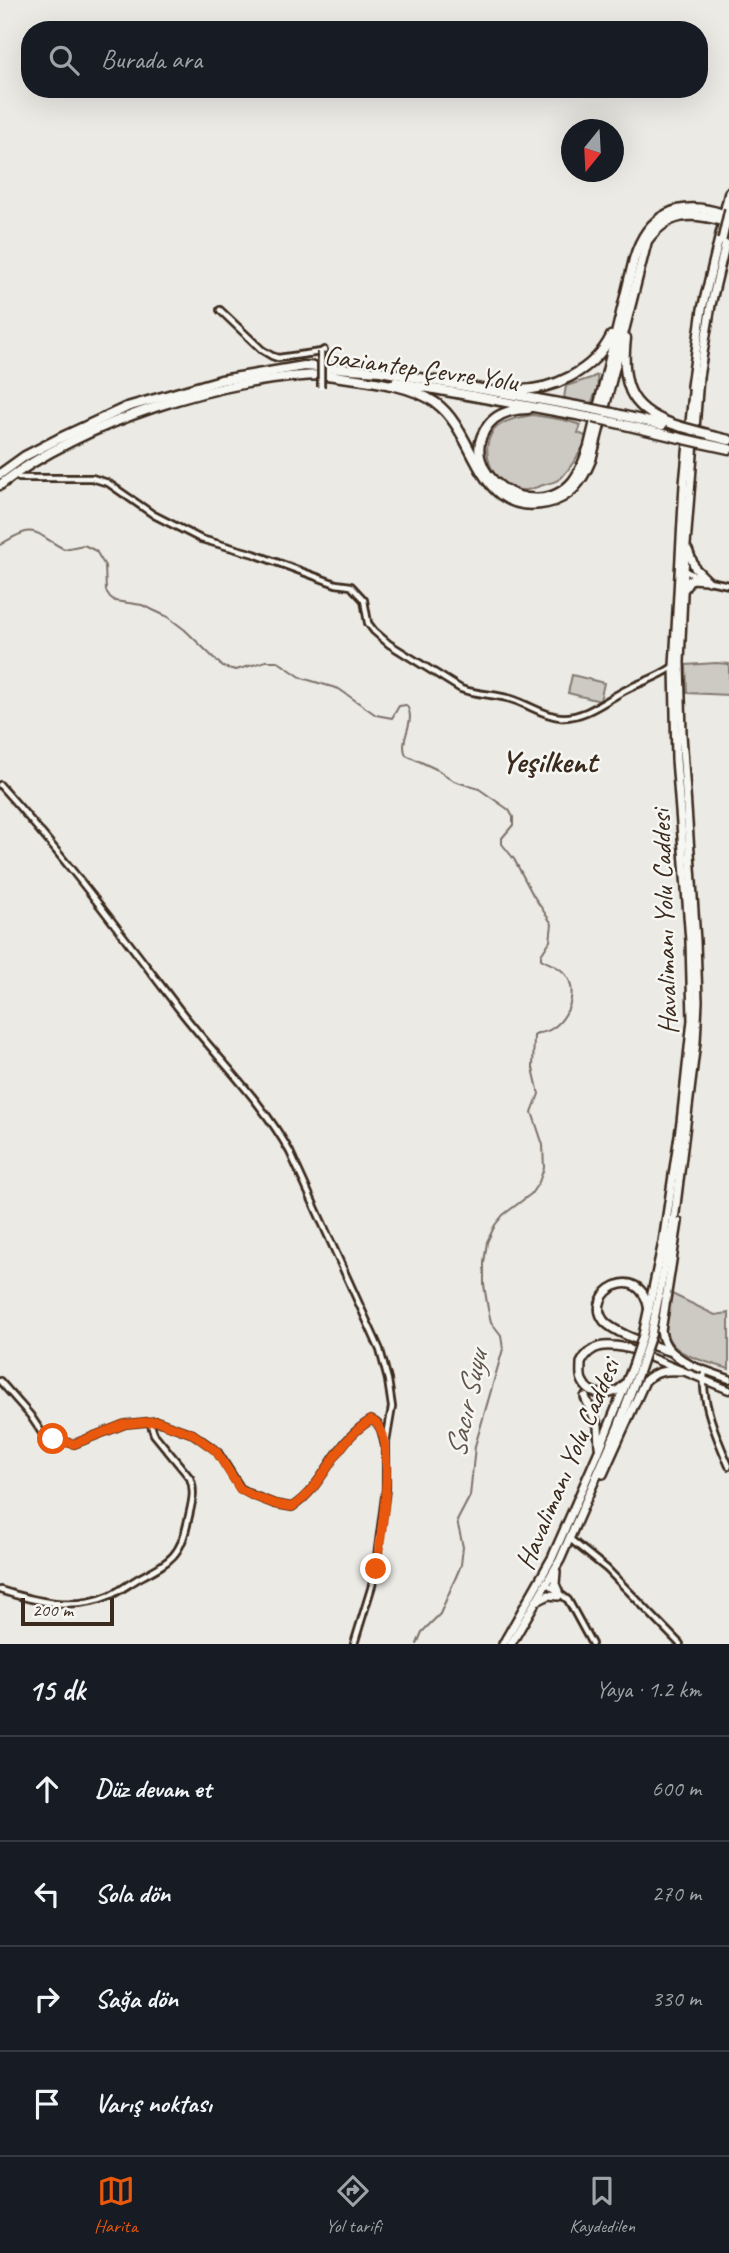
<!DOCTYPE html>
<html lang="tr">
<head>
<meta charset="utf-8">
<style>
  :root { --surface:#171b24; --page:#242831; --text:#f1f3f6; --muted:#9ea1a6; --line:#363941; --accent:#ea580c }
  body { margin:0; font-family:Caveat,sans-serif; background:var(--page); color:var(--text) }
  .compass { position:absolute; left:561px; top:119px; width:63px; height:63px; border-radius:50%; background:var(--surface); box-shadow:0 7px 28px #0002; rotate:198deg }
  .scale { position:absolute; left:21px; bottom:18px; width:93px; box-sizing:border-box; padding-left:7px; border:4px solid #3b2a1e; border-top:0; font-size:19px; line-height:24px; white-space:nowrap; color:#3b2a1e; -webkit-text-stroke:5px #f6f6f2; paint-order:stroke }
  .stop { position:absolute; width:21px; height:21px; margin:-16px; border:5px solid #ea580c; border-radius:50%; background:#fff }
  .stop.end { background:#ea580c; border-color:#fff; box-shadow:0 2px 7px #0008 }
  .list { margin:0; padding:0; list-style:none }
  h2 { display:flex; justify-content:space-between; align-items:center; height:91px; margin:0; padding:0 28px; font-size:30px }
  h2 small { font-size:23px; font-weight:400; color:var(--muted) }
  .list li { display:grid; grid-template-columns:46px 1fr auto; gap:21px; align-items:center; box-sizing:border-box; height:105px; padding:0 28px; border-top:2px solid var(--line) }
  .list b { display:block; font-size:26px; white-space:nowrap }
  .list em { font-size:23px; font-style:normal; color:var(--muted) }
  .icon { flex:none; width:38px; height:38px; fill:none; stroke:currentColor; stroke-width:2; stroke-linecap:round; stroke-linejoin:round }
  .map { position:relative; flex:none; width:729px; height:1644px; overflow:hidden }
  .search { position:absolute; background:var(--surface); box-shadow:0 7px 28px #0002; left:21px; right:21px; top:21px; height:77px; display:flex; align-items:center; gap:18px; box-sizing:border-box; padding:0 24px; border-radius:28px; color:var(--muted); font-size:26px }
  .sheet { height:511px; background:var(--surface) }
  nav { display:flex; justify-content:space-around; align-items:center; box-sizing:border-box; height:98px; border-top:2px solid var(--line); background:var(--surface); font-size:19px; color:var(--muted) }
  nav a { display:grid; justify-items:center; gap:4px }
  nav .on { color:var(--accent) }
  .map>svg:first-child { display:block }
</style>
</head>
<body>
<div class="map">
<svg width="729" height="1644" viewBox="0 0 729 1644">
  <rect width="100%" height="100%" fill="#ebeae5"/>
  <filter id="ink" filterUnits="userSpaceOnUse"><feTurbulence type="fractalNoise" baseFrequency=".0143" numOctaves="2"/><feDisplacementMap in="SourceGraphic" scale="14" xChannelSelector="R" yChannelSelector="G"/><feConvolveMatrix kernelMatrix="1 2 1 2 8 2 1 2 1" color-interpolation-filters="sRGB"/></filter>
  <g filter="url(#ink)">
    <!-- green -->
    <g fill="#cdcac4" stroke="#847a71" stroke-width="2">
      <polygon points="597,375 598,387 591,404 564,398 566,386 591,378"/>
      <path d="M533,415l31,5 17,5 -3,8 10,4 -2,5c-7,12 -15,26 -25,36 -4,3 -10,5 -15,6 -11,4 -20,8 -31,5 -25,-7 -38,-44 -18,-62 10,-8 24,-10 36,-12z"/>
      <polygon points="716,663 729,664 729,695 687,693 686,665"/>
      <polygon points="572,675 604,683 600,701 568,693"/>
      <path d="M672,1294l43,21 14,-2v56c-23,-8 -67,-14 -63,-46 0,-10 4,-19 6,-29z"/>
    </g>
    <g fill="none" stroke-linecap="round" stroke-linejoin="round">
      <!-- stream -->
      <path stroke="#7c7167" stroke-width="2" d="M0,545c37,-23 32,-13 64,4l20,-4 12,6 9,15 1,25 4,6 5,4 27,4 26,12 17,13 38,37 13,3 30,-9h11l25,17 37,11 37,26 16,3 7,-12 7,-1c12,15 -8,35 0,50l32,15 16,11 25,8 30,21 4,7v8l-11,13v6l12,15 19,36 19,29 -2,17 -9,14v4c10,6 21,8 27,19 12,21 -8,56 -31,55l-3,3 -1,32 6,26 -7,18 11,33 1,23 -5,14 -8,12 -28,21 -8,10 -8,17 -3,21v22l4,24 3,13 10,13 2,14 -28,97 -5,50 -13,25 6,26 -2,18 -21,49 -18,18 -5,12"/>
      <!-- tertiary casing -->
      <g stroke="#3b2a1e" stroke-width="10">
        <g id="tertiary">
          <polyline points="220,310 262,350 272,356 278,358 321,352 324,350"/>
          <path d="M19,478h73l16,5 46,32 47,24 53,15 82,30 15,2 13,14 4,23 6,8 15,13 72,45c17,6 36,5 53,11 15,5 30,16 46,17 22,2 43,-14 60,-24 18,-11 35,-13 54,-27"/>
          <polyline points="683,570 701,578"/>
          <polyline points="709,581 729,585"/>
          <path d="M0,785c64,71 121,148 179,224 37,48 82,90 111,143l90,198 8,30 4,27 -6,35v47l-12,90 -20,65"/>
          <path d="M705,1371c-6,26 13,70 24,95"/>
          <path d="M0,1381l30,34 12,18 11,6 21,5 51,-20 32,-3 36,13 24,17 24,38 11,6 23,9 17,3c34,-22 41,-65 79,-87 12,4 11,16 14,26"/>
          <polyline points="570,1539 607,1569 680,1644"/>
          <polyline points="545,1582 568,1600 592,1644"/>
          <path d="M0,1590c36,12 74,21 111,5 10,-5 18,-11 28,-17 30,-16 42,-21 49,-58 3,-14 8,-28 2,-42l-36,-44 -4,-12"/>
        </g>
      </g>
      <!-- primary casing -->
      <g stroke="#3b2a1e" stroke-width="11">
        <g id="primary">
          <polyline points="627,1348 729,1390"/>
          <polyline points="690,1365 729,1379"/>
        </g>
      </g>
      <!-- trunk casing -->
      <g stroke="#3b2a1e" stroke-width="12">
        <g id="trunk">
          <polyline points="724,213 729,192"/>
          <polyline points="691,386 702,309 723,222"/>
          <polyline points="688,550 695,568 708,581"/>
          <polyline points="685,588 691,579 706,580"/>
          <path d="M678,1222l-17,109c3,19 14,24 29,34"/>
          <path d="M649,1310c-9,-52 -66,-16 -45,11 11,13 48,24 64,30"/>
          <polyline points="643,1335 663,1242 681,1122 692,1020 690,941 676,759 674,666 684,484 694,382"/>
          <polyline points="651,1335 675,1213 696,1042 698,1001 696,941 682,734 680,662 684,571 699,377 711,305 729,229"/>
          <path d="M625,1384c-11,13 -35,15 -43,-4 -2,-5 -1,-11 -1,-17 10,-20 26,-19 46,-15"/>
          <polyline points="585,1397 598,1426 599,1446"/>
          <path d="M603,1474l42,-93c10,-10 22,-11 35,-10"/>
          <polyline points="556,1572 555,1584 558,1591"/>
          <polyline points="539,1600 549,1595 558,1596"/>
          <polyline points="503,1644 552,1558 598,1453 633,1366"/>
          <polyline points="511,1644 560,1560 618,1427 640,1368"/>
        </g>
      </g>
      <!-- motorway casing -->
      <g stroke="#3b2a1e" stroke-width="13">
        <g id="motorway">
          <path d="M626,338c-6,50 6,75 56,89"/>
          <path d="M327,375c33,5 82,8 109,28 42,31 40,115 111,100 23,-5 35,-21 44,-43l56,-219c21,-29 44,-29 75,-20"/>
          <polyline points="396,382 593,418"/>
          <path d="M515,390c37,1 79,-19 96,-54"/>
          <path d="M528,409c-15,0 -29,3 -39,15 -38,47 45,104 84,57 8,-10 12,-23 16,-35l45,-187c13,-45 45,-60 89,-45"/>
          <polyline points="612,413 662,425"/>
          <polyline points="608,421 680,438"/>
          <polyline points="708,435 729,440"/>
          <polyline points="706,444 729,449"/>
          <polyline points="0,474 25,456 58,439 127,407 221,380 304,366 380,371 593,409"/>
          <path d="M0,485c80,-62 226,-110 328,-110"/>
        </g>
      </g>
      <!-- tertiary -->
      <use href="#tertiary" stroke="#f6f6f2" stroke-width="4.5"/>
      <!-- primary -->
      <use href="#primary" stroke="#f6f6f2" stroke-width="6"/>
      <!-- trunk -->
      <use href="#trunk" stroke="#f6f6f2" stroke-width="7"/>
      <!-- motorway -->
      <use href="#motorway" stroke="#f6f6f2" stroke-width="8"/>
      <!-- tertiary-bridge casing -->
      <g stroke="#3b2a1e" stroke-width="10" stroke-linecap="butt">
        <polyline id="tertiary-bridge" points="321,352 321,387"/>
      </g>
      <!-- trunk-bridge casing -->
      <g stroke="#3b2a1e" stroke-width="12" stroke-linecap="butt">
        <g id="trunk-bridge">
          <polyline points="722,240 729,209"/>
          <polyline points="633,1366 643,1335"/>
          <polyline points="640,1368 651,1335"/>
        </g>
      </g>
      <!-- motorway-bridge casing -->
      <g stroke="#3b2a1e" stroke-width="13" stroke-linecap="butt">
        <g id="motorway-bridge">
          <polyline points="593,409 612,413"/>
          <polyline points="593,418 608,421"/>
          <polyline points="682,427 708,434"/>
          <polyline points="680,438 706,444"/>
        </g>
      </g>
      <!-- tertiary-bridge -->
      <use href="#tertiary-bridge" stroke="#f6f6f2" stroke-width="4.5"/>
      <!-- trunk-bridge -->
      <use href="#trunk-bridge" stroke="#f6f6f2" stroke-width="7"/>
      <!-- motorway-bridge -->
      <use href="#motorway-bridge" stroke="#f6f6f2" stroke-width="8"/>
    </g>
  </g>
  <g fill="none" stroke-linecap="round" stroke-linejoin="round" filter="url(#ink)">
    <!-- route -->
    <path stroke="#ea580c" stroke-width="9" d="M53,1439l21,5 51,-20 32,-3 36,13 23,17 24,38 11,6 24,9 17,3c34,-22 41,-64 79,-87 29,10 9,122 5,149"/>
  </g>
  <g text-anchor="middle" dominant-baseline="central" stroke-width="5" stroke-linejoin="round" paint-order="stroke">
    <!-- street labels -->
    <g font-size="28" fill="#3b2a1e" stroke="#f6f6f2">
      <text transform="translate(421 368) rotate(8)">Gaziantep Çevre Yolu</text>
      <text transform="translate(664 922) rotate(-92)">Havalimanı Yolu Caddesi</text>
      <text transform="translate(567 1464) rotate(-67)">Havalimanı Yolu Caddesi</text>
    </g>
    <!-- water labels -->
    <g font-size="30" font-style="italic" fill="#615449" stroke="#f6f6f2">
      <text transform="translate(466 1404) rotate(-78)">Sacır Suyu</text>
    </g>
    <!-- quarter labels -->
    <g font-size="32" font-weight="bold" fill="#3b2a1e" stroke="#f6f6f2">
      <text x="549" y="761">Yeşilkent</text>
    </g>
  </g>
</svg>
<svg class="compass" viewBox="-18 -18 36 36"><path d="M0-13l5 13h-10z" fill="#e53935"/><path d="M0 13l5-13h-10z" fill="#9ea1a6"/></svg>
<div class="scale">200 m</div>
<div class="stop" style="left:53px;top:1439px"></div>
<div class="stop end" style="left:376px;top:1569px"></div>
<div class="search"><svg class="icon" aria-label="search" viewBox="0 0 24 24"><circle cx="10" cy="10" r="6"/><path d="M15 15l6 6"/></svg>Burada ara</div>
</div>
<section class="sheet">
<h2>15 dk<small>Yaya · 1.2 km</small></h2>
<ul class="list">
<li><svg class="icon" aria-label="ahead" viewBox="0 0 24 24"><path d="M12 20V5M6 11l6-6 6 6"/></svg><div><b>Düz devam et</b></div><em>600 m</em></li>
<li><svg class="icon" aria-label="left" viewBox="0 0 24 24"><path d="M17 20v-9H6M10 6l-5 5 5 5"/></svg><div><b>Sola dön</b></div><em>270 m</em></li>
<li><svg class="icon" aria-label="right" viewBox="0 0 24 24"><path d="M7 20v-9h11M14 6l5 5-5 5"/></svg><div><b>Sağa dön</b></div><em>330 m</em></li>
<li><svg class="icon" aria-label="arrive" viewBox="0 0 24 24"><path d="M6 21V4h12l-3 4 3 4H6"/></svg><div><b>Varış noktası</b></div></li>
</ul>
</section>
<nav>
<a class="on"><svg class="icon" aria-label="map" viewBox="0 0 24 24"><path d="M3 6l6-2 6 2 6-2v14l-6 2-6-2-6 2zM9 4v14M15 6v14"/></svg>Harita</a>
<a><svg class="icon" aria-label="directions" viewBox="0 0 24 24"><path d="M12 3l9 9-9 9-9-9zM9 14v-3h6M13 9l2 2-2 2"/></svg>Yol tarifi</a>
<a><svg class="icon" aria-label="saved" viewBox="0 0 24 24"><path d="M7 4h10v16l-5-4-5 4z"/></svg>Kaydedilen</a>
</nav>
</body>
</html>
